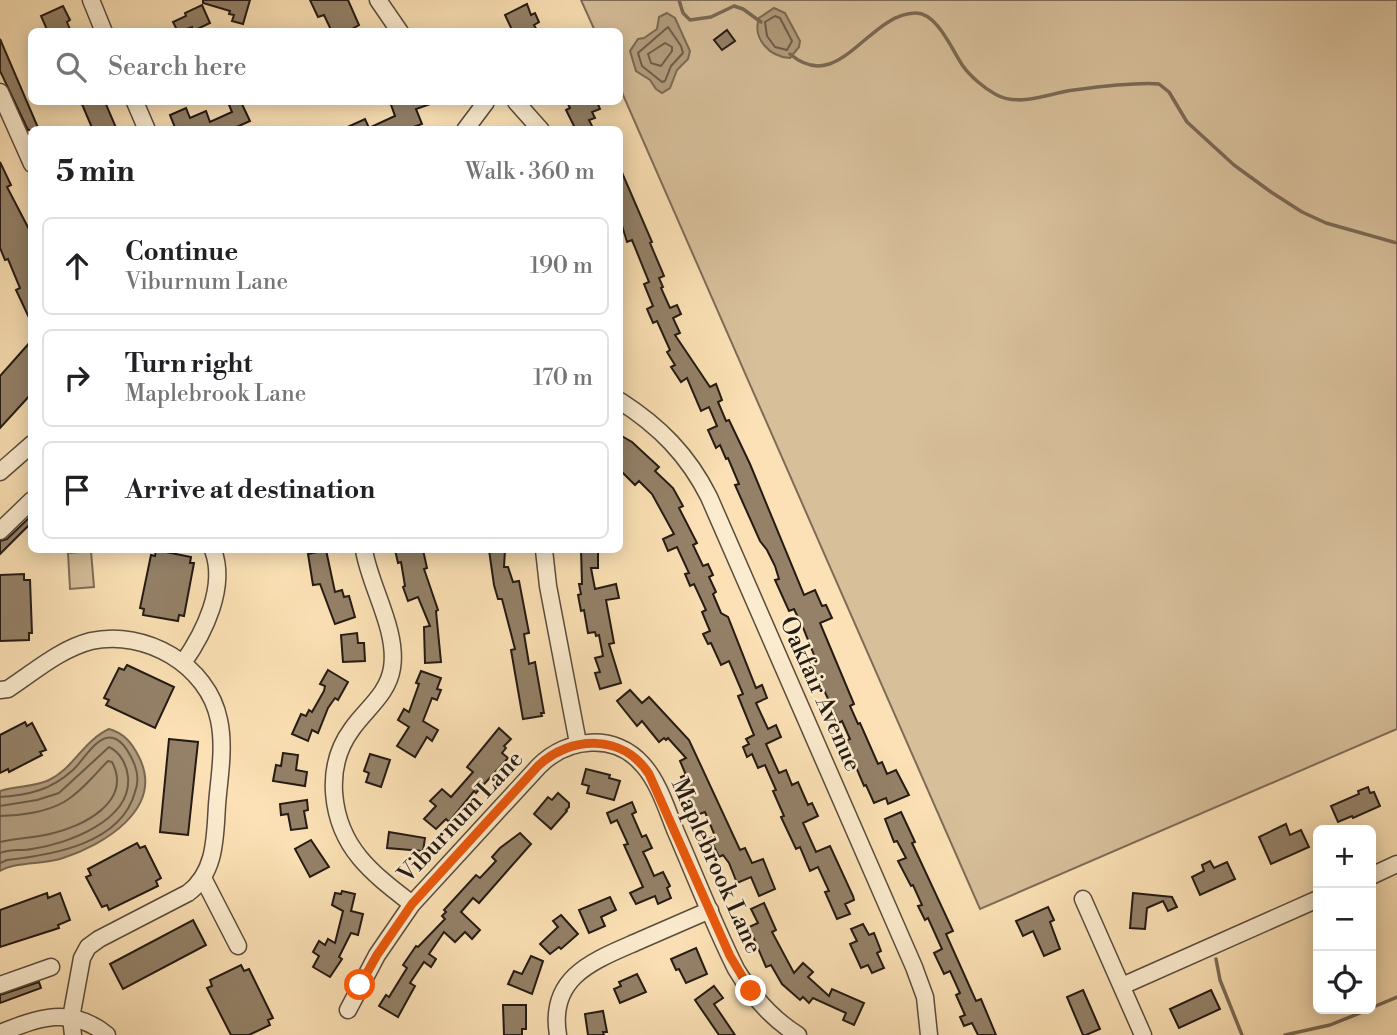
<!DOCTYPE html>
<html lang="en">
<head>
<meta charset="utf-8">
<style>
  :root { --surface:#fff; --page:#f6f6f6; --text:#202124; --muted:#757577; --line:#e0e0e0 }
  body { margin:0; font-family:"Libre Bodoni",serif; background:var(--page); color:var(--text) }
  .controls { position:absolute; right:21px; bottom:21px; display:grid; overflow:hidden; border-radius:10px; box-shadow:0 4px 18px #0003 }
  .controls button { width:63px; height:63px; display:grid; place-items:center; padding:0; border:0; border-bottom:2px solid var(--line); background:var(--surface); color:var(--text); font:35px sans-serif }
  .stop { position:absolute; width:21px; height:21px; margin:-16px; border:5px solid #ea580c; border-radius:50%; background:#fff }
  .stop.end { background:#ea580c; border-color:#fff; box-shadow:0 2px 7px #0008 }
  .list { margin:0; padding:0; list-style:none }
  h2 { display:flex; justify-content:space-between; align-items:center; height:91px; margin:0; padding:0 28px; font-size:30px }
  h2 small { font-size:23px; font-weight:400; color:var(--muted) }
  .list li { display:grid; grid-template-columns:46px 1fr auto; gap:21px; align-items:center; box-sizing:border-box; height:98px; margin:0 14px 14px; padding:0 14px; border:2px solid var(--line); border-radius:10px }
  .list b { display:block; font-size:26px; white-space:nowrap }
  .list p { margin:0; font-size:23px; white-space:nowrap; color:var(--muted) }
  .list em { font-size:23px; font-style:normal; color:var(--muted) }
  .icon { flex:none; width:38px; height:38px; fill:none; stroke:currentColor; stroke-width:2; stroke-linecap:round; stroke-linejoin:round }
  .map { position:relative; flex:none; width:1397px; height:1035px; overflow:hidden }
  .search { position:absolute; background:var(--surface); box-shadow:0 4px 18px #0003; left:28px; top:28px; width:595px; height:77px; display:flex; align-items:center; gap:18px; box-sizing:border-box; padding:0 24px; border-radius:10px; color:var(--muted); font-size:26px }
  .panel { position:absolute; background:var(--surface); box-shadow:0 4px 18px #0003; left:28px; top:126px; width:595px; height:427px; border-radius:10px }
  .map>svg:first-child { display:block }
</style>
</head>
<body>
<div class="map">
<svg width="1397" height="1035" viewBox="0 0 1397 1035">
  <rect width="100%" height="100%" fill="#fbe1b5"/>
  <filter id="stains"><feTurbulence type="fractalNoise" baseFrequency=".00286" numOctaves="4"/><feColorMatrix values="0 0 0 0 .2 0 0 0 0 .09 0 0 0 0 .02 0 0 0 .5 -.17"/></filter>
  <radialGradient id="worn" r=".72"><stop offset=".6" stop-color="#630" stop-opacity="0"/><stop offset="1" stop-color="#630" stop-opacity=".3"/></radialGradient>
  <!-- green -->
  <g fill="#d7bf9a" stroke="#7e6c57" stroke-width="2">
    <polygon points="581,0 1397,0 1397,729 980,909 620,88 620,32 595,31"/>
    <polygon points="91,551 94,587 70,589 68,553"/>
  </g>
  <!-- water -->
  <g fill="#b29d7e" stroke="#7a6954" stroke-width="2">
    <path d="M774,8l11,5 15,28 -1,6 -9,11c-20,-1 -38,-19 -31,-40z"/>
    <polygon points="667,13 675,18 690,51 688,59 677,70 670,88 662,93 656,89 650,80 636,71 630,51 638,39 644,38 657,29 659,17"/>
    <path d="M109,729c15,4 23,14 30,28 26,52 -36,88 -76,101 -20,7 -45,3 -63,13v-80c16,-5 34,-4 49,-11 24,-11 34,-39 60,-51z"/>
  </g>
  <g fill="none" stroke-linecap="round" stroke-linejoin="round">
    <!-- shore -->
    <g stroke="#6c5c49" stroke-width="2">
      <polygon points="775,16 780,18 792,41 787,50 775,47 767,36 765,22"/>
      <polygon points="668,27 681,46 683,53 671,66 665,81 662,82 642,66 638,53"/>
      <polygon points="665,43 672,47 672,51 661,66 651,63 648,54"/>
      <path d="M0,797c29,-2 51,-7 73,-27 10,-9 24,-36 40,-32 10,2 19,19 22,28 3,8 3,18 0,26 -14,52 -83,63 -128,68l-7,3"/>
      <path d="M0,806l37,-6 22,-7 50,-46c11,5 18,18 19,30 4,44 -62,67 -96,72 -11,2 -22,0 -32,4"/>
      <path d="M0,816c19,0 47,-4 64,-14 17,-10 30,-27 44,-41l4,1c21,40 -30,65 -62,72 -17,4 -34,4 -50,8"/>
    </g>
    <!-- stream -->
    <g stroke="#7a6954" stroke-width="3.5">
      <polyline points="679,0 683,13 690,20 711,17 734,6 743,9 761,22"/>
      <path d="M790,54c49,42 78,-40 125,-41 22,-1 37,37 48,53 7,10 21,22 32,28 24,14 54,-1 79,-4 23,-3 63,-8 85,-6l10,8 18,30 47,43 37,27 31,20 24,11 71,20"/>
      <polyline points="1216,959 1220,980 1242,1035"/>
      <polyline points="1371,1008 1397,997"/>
      <polyline points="1285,1035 1330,1025 1370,1009"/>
    </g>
  </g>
  <!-- building -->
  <g fill="#948168" stroke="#251a14" stroke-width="2">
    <polygon points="203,0 250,0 243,24 232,21 234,15 229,14 230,11 203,3"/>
    <polygon points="310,0 348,0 359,25 352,29 353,32 332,32 324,15 318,17"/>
    <polygon points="527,4 531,15 535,13 539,22 534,25 538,32 513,32 505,15"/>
    <polygon points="202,5 210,23 193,31 192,27 178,32 173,22 186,16 185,13"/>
    <polygon points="63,6 70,20 67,22 71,32 48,32 41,16"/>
    <polygon points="727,30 735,41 722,50 714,40"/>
    <polygon points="0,39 39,130 28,130 0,71"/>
    <polygon points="81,102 105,102 117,130 93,130"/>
    <polygon points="234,102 241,102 250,121 230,130 176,130 170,115 186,108 190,118 206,111 210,122 232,112 229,105"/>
    <polygon points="390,102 433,103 416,109 422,124 405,130 341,130 365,119 369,128 395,116"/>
    <polygon points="567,102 597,102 600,109 592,112 595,118 589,120 594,130 576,130 566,110 570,108"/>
    <polygon points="0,162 11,185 7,187 32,235 32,324 16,290 20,288 8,259 5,260 0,248"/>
    <polygon points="620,168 652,242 650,243 664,276 659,278 663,287 661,288 670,308 677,305 681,314 673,318 680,333 675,335 710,387 716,384 722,400 718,402 726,421 729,420 750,464 804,595 815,590 822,606 826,605 832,618 820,623 854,704 850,706 858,724 860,723 878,764 882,762 887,774 896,770 909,795 888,804 886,798 874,803 866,785 864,786 845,741 850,739 842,721 839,723 813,666 815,665 811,657 814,655 804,630 794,609 789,611 775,580 779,579 775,566 767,550 760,541 735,485 739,484 728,458 726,459 720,445 716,448 708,430 717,426 709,407 701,411 687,378 681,382 671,367 675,365 667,352 670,350 657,321 653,323 647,309 653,306 644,284 649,282 632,240 627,242 620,219"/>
    <polygon points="32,340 32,393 0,428 0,376"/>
    <polygon points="620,435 632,442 659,467 655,471 673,488 683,506 679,508 697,543 693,545 703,566 708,564 713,575 709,577 716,592 713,594 721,613 728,617 756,688 762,685 767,698 756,703 768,729 776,725 781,737 766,744 779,773 786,770 792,785 798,782 808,805 812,803 818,816 803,823 816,852 830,846 853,896 854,900 845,904 850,914 837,919 825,892 829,891 818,867 810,871 800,847 796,849 781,817 784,816 773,791 776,790 765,765 758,768 752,754 747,757 743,747 749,744 746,739 754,735 738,696 743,694 729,661 721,665 711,643 708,644 703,634 710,631 702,612 706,610 694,584 690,586 685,574 689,573 677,547 668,551 663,539 674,534 652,494 639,481 635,485 620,470"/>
    <polygon points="32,515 32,522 0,554 0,541 7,539"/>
    <polygon points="156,550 191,557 190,563 194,563 184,616 179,615 178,621 143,615 144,609 140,608 151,555 155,556"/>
    <polygon points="326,550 335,592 342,590 344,597 349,596 355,617 335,624 320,584 313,585 308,554"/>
    <polygon points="395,550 423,550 427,568 424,569 438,610 436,611 441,662 425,663 424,627 430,626 418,597 408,601 403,587 405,586 401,562 398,563"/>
    <polygon points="489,550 505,550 504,567 508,567 513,582 519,581 529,633 524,634 529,664 535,662 544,713 541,713 542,716 523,719 511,650 515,649 502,599 498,599 494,585"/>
    <polygon points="581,550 598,550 598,568 591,568 595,589 616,584 619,598 606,600 614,643 609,644 621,683 600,689 595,673 600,672 595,658 603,656 599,635 596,636 595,632 588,633 584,610 581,611 578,595 581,594 579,584 582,584"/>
    <polygon points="24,574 24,580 30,580 32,633 29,633 29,640 0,641 0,575"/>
    <polygon points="357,633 358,643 364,643 365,661 343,662 341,635"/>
    <polygon points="127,665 174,687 155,728 106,705 109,700 104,698 119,668 124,670"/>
    <polygon points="328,670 348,682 338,700 335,698 328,708 318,733 312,730 308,741 292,734 301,714 306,716 309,710 312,712 324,691 325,686 320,684"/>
    <polygon points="421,671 441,678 437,689 441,690 437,700 432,698 423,721 438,730 432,741 427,737 415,757 397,746 409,727 398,720 404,709 409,712 419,684 416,683"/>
    <polygon points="630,690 642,703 649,697 689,740 740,850 745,848 752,863 763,859 775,889 759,896 751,877 737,883 729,863 723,855 719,857 710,838 715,836 705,812 697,815 681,777 686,775 680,761 686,758 668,738 666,740 664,738 659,742 642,721 637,726 617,701"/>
    <polygon points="25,722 27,726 32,723 46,750 40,752 42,755 9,772 8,769 0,773 0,735"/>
    <polygon points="499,728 511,739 504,746 506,748 502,753 508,758 476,793 474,791 449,822 446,819 436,829 424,819 436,806 430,801 442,789 451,797 473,772 467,767"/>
    <polygon points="169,739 198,742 188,835 160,832"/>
    <polygon points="283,753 298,755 296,770 307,772 305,786 273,781 276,765 281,766"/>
    <polygon points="370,754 390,760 381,787 366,782 369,773 364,771"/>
    <polygon points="586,769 610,775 609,778 620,781 614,800 587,793 589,786 582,784"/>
    <polygon points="1368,787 1370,793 1374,792 1380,806 1353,818 1352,816 1338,822 1331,806 1359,794 1358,791"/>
    <polygon points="558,793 569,803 569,807 566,810 567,811 551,829 534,814 548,797 552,800"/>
    <polygon points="307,800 308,810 304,811 307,828 291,830 288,814 281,815 280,804"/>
    <polygon points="632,802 636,812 632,814 642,837 646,835 652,848 643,852 647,860 654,876 663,872 670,886 667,888 671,898 658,904 655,896 636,904 630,893 643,887 624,845 628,844 617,820 611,823 607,813"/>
    <polygon points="901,812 915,842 912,843 953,931 946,934 976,1001 981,999 996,1035 978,1035 972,1023 964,1026 960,1017 965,1015 956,995 960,993 950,971 944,974 934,953 942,949 928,918 925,920 918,906 922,905 913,885 911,886 898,861 906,858 897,841 894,842 885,819"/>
    <polygon points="1286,824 1290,835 1301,830 1309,847 1271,864 1259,837"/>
    <polygon points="389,832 425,838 423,851 387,848"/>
    <polygon points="520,833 531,844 479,903 473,898 461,912 480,930 472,939 465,932 455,942 444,932 429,954 436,959 431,967 424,962 410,983 415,986 398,1017 379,1006 386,995 389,997 407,968 403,965 416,946 418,947 445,919 442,916 446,912 444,910 476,875 480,878 496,861 492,857 500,848"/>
    <polygon points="311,840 329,867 310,877 295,849"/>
    <polygon points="137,843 140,848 145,846 161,878 156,881 158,886 109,910 107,905 102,907 86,877 91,875 88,869"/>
    <polygon points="1210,861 1214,868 1227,862 1235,879 1200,895 1192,877 1204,871 1202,865"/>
    <polygon points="342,891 355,894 351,911 363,914 358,935 351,933 339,957 342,959 330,977 313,967 319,956 313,952 319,941 325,945 328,939 335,943 343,911 332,905 335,893 341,894"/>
    <polygon points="47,893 48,898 60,893 70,920 58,925 59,928 0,947 0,910"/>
    <polygon points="1133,893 1172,897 1177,907 1168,911 1163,901 1147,908 1145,929 1130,928"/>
    <polygon points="610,897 616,910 601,917 605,926 589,933 579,910"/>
    <polygon points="764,903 776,930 772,932 794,973 803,963 813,972 808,977 829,996 832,989 864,1003 854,1025 843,1020 846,1013 813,998 809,1003 803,997 800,1000 782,984 771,965 766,967 749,927 758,923 751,909"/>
    <polygon points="1048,907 1054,920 1050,922 1060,949 1044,956 1033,931 1023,936 1016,921"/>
    <polygon points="561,915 578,934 561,949 559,947 550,954 540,944 558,927 553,921"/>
    <polygon points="193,920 206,945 123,989 110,964"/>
    <polygon points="863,924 869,935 874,933 881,951 877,953 884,968 872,973 868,965 861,968 850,944 857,941 851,929"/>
    <polygon points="696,948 707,974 686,983 679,969 676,970 671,959"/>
    <polygon points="531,956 543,961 532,994 508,984 514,971 522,974"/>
    <polygon points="241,965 244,971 249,969 273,1018 268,1020 270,1025 249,1035 231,1035 207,988 212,986 210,980"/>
    <polygon points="637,974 646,992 620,1003 614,989 621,986 619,982"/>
    <polygon points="39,982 41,988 0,1003 0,995"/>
    <polygon points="714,986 723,998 714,1004 735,1035 719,1035 695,1000"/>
    <polygon points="1083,990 1100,1029 1086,1035 1083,1035 1067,997"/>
    <polygon points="1211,990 1220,1009 1179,1028 1170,1009"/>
    <polygon points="503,1005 526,1005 526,1029 522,1029 522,1035 504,1035"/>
    <polygon points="603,1011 607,1032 603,1032 604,1035 588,1035 585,1014"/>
  </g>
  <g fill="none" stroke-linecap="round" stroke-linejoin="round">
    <!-- minor casing -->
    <g stroke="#5a4c3c" stroke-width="19">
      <g id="minor">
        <polyline points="91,0 104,32"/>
        <polyline points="378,0 400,32"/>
        <polyline points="0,92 32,164"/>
        <polyline points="135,102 147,130"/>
        <polyline points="516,102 541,130"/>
        <polyline points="465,130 486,102"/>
        <path d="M620,401c39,25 68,54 89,96l205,470 11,30 4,38"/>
        <polyline points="0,472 32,444"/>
        <polyline points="0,531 32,500"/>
        <path d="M364,550c6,37 34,80 28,118 -4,26 -26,41 -40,61 -29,39 -21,94 8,129 15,18 34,32 52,46"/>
        <polyline points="544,550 548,586 578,743"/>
        <path d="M183,663c21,-30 44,-76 30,-113"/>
        <path d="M0,690l8,-1c26,-17 52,-40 83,-48 54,-12 117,24 128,79 6,28 0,58 -2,85 -2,32 -1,67 -29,88l-89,46 -11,8 -6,11 -11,60 2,17"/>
        <polyline points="1371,876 1397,864"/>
        <polyline points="203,878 238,946"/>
        <polyline points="1083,899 1143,1035"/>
        <polyline points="0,985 51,967"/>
        <polyline points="1122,986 1318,899"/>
        <path d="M348,1010l29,-55 35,-51 127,-138c28,-28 76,-34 104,-1 16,18 24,45 33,67 20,46 38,93 60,137 16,27 36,50 62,66"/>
        <path d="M0,1033c38,-15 71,-28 107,2"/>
        <path d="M558,1035c-10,-60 38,-75 83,-95 23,-10 46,-20 69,-30"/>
      </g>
    </g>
    <!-- minor -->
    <use href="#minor" stroke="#fceccf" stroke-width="16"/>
  </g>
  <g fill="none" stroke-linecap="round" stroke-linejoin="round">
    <!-- route -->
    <path stroke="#ea580c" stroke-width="9" d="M360,985l17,-30 35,-51 126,-138c33,-31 85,-32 111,8l81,182 21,35"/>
  </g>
  <g text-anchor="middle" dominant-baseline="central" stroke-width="5" stroke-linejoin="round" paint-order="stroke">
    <!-- street labels -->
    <g font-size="24" fill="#251a14" stroke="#fceccf">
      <text transform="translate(820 694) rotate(66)">Oakfair Avenue</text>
      <text transform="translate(461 817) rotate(-47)">Viburnum Lane</text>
      <text transform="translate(716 866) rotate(66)">Maplebrook Lane</text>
    </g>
  </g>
  <rect width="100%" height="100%" filter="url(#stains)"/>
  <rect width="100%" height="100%" fill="url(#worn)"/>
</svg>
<div class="controls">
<button>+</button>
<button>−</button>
<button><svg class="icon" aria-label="locate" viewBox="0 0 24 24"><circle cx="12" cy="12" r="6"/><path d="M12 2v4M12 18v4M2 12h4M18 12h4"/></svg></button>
</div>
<div class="stop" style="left:360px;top:985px"></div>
<div class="stop end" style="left:751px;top:991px"></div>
<div class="search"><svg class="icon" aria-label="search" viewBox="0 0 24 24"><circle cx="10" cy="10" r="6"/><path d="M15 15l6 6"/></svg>Search here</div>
<section class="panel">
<h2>5 min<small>Walk · 360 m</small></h2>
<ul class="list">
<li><svg class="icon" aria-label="ahead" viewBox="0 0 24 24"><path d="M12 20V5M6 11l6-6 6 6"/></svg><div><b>Continue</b><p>Viburnum Lane</p></div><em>190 m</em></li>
<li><svg class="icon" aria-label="right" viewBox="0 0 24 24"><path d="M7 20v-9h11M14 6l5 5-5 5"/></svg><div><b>Turn right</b><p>Maplebrook Lane</p></div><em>170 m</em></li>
<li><svg class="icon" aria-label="arrive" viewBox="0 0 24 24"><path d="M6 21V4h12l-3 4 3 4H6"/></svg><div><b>Arrive at destination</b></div></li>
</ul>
</section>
</div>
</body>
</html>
